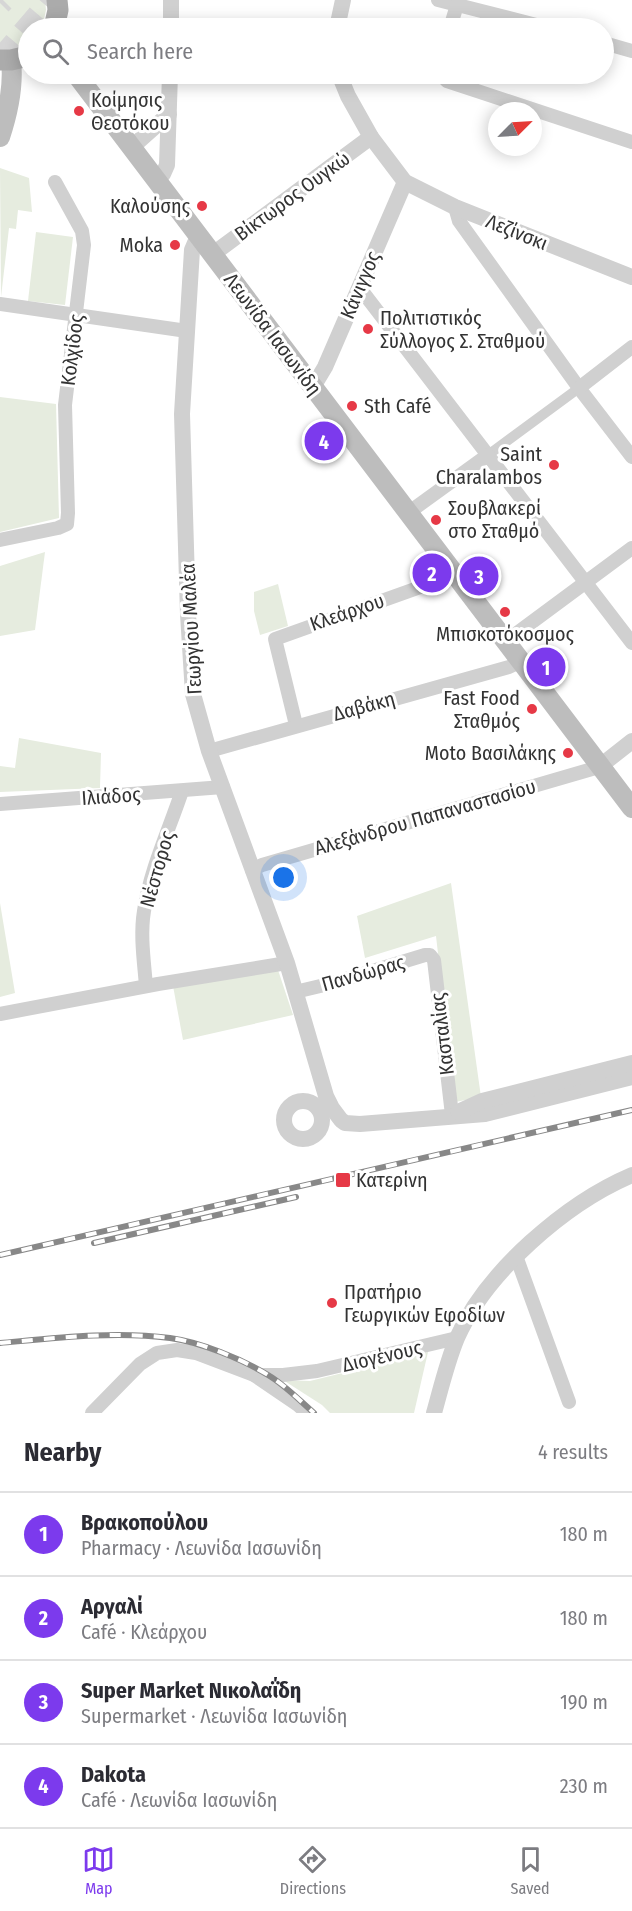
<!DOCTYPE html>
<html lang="en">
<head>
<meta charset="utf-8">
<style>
  :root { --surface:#fff; --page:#f2f2f3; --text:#2b2b33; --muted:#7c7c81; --line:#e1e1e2; --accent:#7c3aed }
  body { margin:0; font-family:"Fira Sans Condensed",sans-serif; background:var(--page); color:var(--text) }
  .compass { position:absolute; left:488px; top:102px; width:54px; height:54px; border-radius:50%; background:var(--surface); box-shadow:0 3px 15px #0003; rotate:66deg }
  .you { position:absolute; left:284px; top:878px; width:21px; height:21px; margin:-15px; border:4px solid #fff; border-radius:50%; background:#1a73e8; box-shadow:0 0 0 9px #1a73e833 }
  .badge { display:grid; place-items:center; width:39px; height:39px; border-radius:50%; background:var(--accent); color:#fff; font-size:20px; font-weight:700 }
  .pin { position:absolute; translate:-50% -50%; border:3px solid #fff; box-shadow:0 2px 6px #0006 }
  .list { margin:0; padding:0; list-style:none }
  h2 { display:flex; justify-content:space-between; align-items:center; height:78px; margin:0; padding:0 24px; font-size:26px }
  h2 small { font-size:20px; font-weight:400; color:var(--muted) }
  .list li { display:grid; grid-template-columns:39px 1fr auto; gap:18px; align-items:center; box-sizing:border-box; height:84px; padding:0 24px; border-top:2px solid var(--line) }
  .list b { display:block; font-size:22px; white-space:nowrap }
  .list p { margin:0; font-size:20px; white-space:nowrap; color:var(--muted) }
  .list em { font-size:20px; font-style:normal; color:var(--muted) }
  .icon { flex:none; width:33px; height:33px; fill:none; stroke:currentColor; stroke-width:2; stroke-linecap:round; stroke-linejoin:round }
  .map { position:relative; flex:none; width:632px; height:1413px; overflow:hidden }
  .search { position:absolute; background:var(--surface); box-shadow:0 3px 15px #0003; left:18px; right:18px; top:18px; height:66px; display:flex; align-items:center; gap:15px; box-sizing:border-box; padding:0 21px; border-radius:33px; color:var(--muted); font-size:22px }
  .sheet { height:414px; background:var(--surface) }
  nav { display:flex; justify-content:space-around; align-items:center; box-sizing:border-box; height:84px; border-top:2px solid var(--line); background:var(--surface); font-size:16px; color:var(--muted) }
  nav a { display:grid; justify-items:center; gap:3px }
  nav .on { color:var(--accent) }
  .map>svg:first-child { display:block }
</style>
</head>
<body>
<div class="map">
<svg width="632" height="1413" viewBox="0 0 632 1413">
  <rect width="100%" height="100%" fill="#fff"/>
  <!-- green -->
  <g fill="#e6ecdf">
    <path d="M0,0h45l1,10 -4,18h-14v16c-8,6 -17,6 -28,7z"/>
    <polygon points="0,168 29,178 32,212 18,210 16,229 9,228 1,297"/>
    <polygon points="36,232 73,237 65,305 28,301"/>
    <polygon points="0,397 56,404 59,518 0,532"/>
    <polygon points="45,552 35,630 0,636 0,566"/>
    <polygon points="278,584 288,626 260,635 254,611 254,592"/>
    <polygon points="19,738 101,753 100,788 0,792 0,766 15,768"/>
    <polygon points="451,883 481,1097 455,1102 436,936 365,958 357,916"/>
    <polygon points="0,903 15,993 0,997"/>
    <polygon points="278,970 293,1015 183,1040 173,986"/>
    <polygon points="428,1352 414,1413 330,1413 322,1405 283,1380 310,1381"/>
  </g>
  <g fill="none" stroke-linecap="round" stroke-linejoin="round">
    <!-- motorway-tunnel -->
    <g stroke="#d6d6d6" stroke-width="24" stroke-dasharray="24 12" stroke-linecap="butt">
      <polyline points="0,3 3,0"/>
      <polyline points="0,61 52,0"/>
    </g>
    <!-- pedestrian -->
    <polyline stroke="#d0d0d0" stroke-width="10" points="488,455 579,388"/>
    <!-- minor -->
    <g stroke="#d0d0d0" stroke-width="14">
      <polyline points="438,0 548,28"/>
      <polyline points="450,28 457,5"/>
      <polyline points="604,43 632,51"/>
      <polyline points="440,74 447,81 632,142"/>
      <polyline points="455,207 459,221 579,388 632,457"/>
      <polyline points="359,287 632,643"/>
      <polyline points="0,304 187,331"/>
      <polyline points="579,388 632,347"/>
      <polyline points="408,513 488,455"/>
      <polyline points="0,540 58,528 67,524 68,513 65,405 84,245 82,231 55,182"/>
      <polyline points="505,642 632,548"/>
      <polyline points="296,725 275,639 454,575"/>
      <polyline points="209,751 509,667 520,662"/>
      <polyline points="0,804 223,787"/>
      <polyline points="252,870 262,865 599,767"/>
      <path d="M146,986c-2,-25 -6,-51 -2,-75 6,-41 25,-81 38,-120"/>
      <polyline points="295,992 333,983 425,955 430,955 434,960 452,1115"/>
      <polyline points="0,1014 158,984 287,963"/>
      <polyline points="516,1256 569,1402"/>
      <polyline points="254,1375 298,1405 307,1413"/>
      <polyline points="92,1413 140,1364 157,1353 177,1350 196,1353 254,1375 283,1375 317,1371 457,1338"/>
    </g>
    <!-- tertiary -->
    <g stroke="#d0d0d0" stroke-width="16">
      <polyline points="171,28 171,0"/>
      <polyline points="337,28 343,0"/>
      <polyline points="339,74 348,96 371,137 405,182 455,207 632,277"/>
      <polyline points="132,147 169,114"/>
      <polyline points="156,180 163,174 167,165 170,74"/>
      <polyline points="201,239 195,243 192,250 182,414 188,614 193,694 209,751 287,963 326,1096 332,1108 341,1120 345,1123 360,1124 485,1114 632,1077"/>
      <polyline points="213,254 371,137"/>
      <polyline points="313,387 325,367 405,182"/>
      <polyline points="599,767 632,741"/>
      <circle cx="303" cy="1120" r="19"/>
      <polyline points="458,1112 482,1101 632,1063"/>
      <path d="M434,1413c7,-25 13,-51 23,-75 29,-66 109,-135 175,-163"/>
    </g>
    <!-- secondary -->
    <g stroke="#bdbdbd" stroke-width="20">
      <polyline points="76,74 632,808"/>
      <path d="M0,137c8,-24 14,-51 11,-77"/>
    </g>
    <!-- primary -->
    <g stroke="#ababab" stroke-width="21">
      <polyline points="54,28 58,10 57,0"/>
      <polyline points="0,60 11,60 28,56"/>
    </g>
    <!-- rail casing -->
    <g stroke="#888" stroke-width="6">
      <g id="rail">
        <polyline points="94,1243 296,1197"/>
        <polyline points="0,1255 632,1110"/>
        <path d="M0,1343c55,-5 114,-12 170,-5 30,4 72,21 98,37 17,10 31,25 46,38"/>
      </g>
    </g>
    <!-- rail -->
    <use href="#rail" stroke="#fff" stroke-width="4" stroke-dasharray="11" stroke-linecap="butt"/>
  </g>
  <!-- markers -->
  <g fill="#e63946" stroke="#fff" stroke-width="2">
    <circle cx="79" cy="111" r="6"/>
    <circle cx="202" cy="206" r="6"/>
    <circle cx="175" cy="245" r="6"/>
    <circle cx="368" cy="329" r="6"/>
    <circle cx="352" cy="406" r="6"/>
    <circle cx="554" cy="465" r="6"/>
    <circle cx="436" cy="520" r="6"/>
    <circle cx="505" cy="612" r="6"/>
    <circle cx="532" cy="709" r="6"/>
    <circle cx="568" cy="753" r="6"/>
    <rect x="335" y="1172" width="16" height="16" rx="3"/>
    <circle cx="332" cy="1303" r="6"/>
  </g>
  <g text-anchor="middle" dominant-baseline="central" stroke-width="6" stroke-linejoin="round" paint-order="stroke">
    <!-- poi labels -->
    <g font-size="20" fill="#333" stroke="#fff" text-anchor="start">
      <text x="91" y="100">Κοίμησις<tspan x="91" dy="23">Θεοτόκου</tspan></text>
      <text x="190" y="206" text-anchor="end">Καλούσης</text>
      <text x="163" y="245" text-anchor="end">Moka</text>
      <text x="380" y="318">Πολιτιστικός<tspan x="380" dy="23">Σύλλογος Σ. Σταθμού</tspan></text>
      <text x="364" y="406">Sth Café</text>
      <text x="542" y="454" text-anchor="end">Saint<tspan x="542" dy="23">Charalambos</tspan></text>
      <text x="448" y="508">Σουβλακερί<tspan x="448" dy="23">στο Σταθμό</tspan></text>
      <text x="505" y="634" text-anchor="middle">Μπισκοτόκοσμος</text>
      <text x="520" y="698" text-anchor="end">Fast Food<tspan x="520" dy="23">Σταθμός</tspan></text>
      <text x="556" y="753" text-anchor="end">Moto Bασιλάκης</text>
      <text x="356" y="1180">Κατερίνη</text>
      <text x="344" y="1292">Πρατήριο<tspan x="344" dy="23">Γεωργικών Εφοδίων</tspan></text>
    </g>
    <!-- street labels -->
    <g font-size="20" fill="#333" stroke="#fff">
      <text transform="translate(292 196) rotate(-36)">Βίκτωρος Ουγκώ</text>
      <text transform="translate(517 232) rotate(22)">Λεζίνσκι</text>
      <text transform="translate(360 285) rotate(-67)">Κάνιγγος</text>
      <text transform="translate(273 334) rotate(53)">Λεωνίδα Ιασωνίδη</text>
      <text transform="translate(72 350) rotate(-83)">Κολχίδος</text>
      <text transform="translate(347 612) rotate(-19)">Κλεάρχου</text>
      <text transform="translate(191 629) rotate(-93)">Γεωργίου Μαλέα</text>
      <text transform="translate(364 706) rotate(-15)">Δαβάκη</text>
      <text transform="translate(111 796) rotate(-4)">Ιλιάδος</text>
      <text transform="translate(425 817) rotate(-16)">Αλεξάνδρου Παπαναστασίου</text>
      <text transform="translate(157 869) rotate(-74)">Νέστορος</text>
      <text transform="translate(363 973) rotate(-16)">Πανδώρας</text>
      <text transform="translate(442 1034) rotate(-97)">Κασταλίας</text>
      <text transform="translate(382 1356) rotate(-13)">Διογένους</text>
    </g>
  </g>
</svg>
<svg class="compass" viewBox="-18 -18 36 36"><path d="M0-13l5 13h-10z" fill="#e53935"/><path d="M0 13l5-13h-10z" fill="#7c7c81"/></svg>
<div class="you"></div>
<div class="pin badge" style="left:546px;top:667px">1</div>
<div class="pin badge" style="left:432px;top:573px">2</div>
<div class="pin badge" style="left:479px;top:576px">3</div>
<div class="pin badge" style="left:324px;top:441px">4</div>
<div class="search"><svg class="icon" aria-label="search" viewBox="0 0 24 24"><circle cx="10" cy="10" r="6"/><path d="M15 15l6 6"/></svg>Search here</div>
</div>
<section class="sheet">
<h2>Nearby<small>4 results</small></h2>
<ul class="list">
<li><span class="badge">1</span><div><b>Βρακοπούλου</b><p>Pharmacy · Λεωνίδα Ιασωνίδη</p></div><em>180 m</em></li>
<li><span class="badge">2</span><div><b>Αργαλί</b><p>Café · Κλεάρχου</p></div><em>180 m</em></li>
<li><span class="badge">3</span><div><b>Super Market Νικολαΐδη</b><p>Supermarket · Λεωνίδα Ιασωνίδη</p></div><em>190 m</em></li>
<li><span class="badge">4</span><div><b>Dakota</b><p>Café · Λεωνίδα Ιασωνίδη</p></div><em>230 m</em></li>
</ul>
</section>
<nav>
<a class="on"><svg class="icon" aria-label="map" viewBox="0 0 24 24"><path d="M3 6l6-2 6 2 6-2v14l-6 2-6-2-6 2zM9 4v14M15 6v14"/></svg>Map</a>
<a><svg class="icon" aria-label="directions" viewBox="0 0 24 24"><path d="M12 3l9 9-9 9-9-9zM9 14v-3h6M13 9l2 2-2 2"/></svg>Directions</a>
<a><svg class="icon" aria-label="saved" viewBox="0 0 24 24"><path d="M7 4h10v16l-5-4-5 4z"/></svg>Saved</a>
</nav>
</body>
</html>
